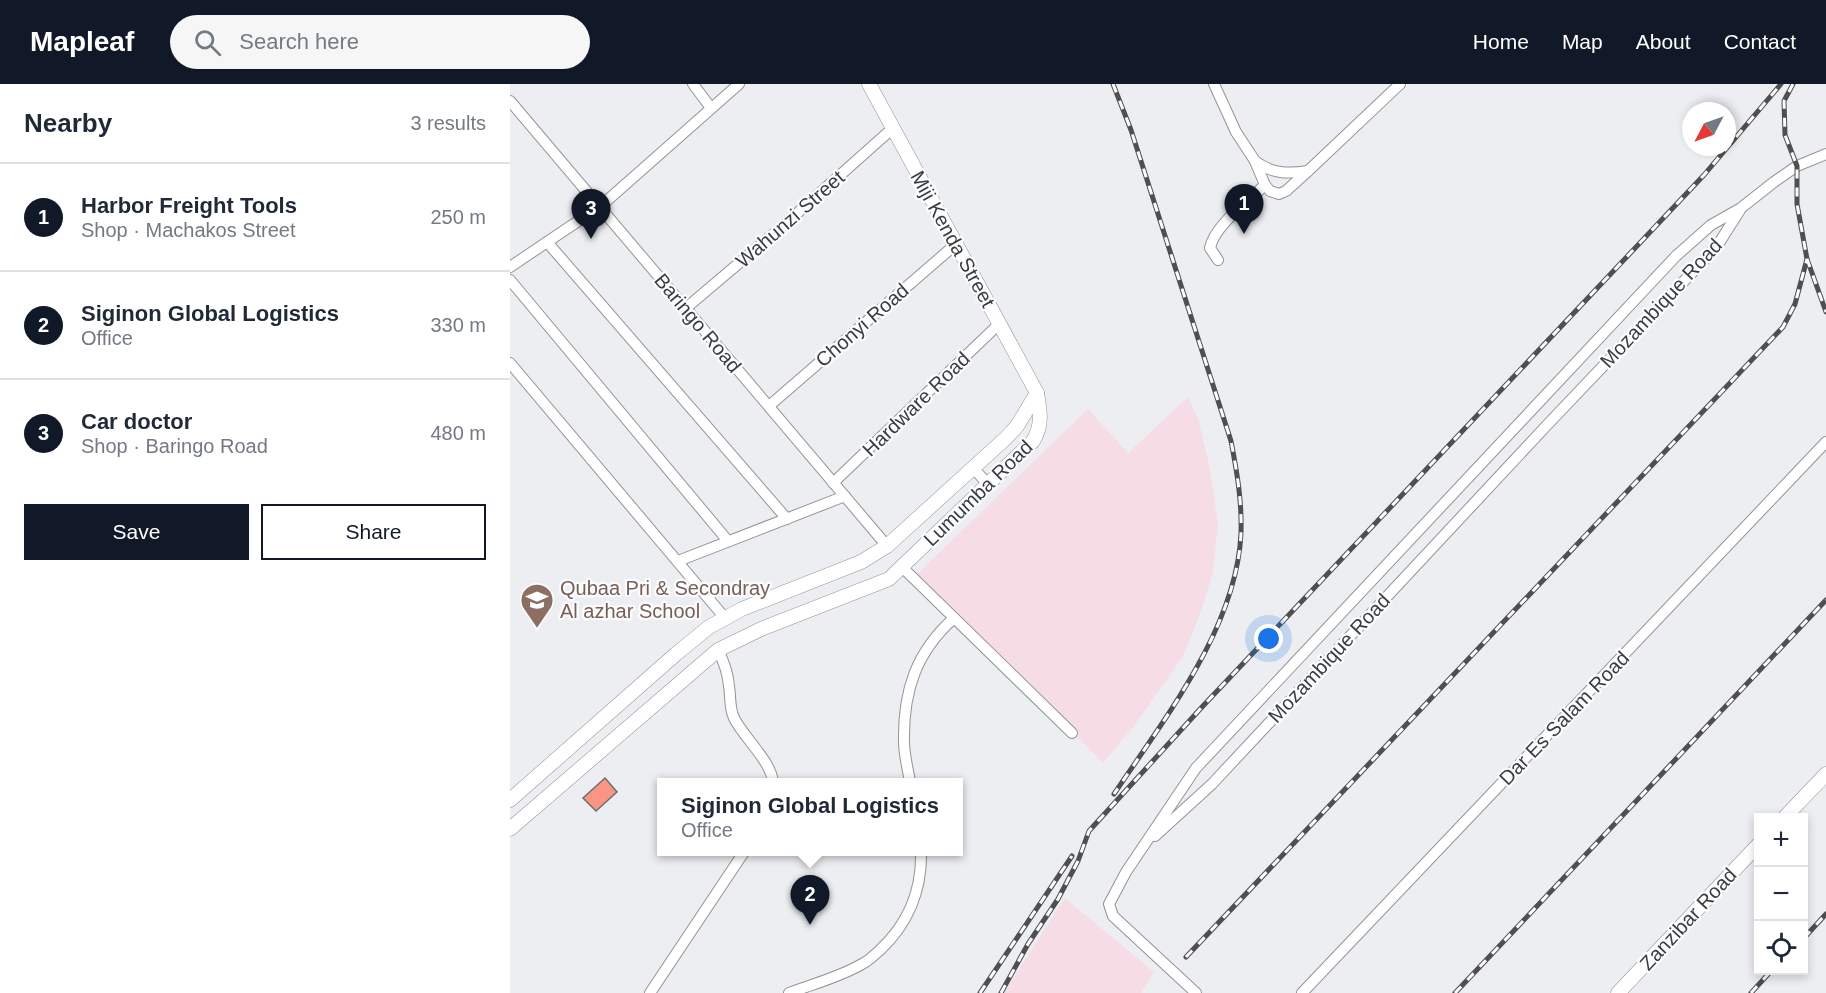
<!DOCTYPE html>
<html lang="en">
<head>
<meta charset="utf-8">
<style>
  :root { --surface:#fff; --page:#f6f6f7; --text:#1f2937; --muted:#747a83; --line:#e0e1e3; --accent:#111827 }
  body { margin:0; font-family:Helvetica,sans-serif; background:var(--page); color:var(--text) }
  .controls { position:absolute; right:18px; bottom:18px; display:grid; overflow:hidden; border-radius:0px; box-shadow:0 3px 9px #0003 }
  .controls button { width:54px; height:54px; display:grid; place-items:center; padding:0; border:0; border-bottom:2px solid var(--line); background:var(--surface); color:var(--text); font:30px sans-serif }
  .compass { position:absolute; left:1172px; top:18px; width:54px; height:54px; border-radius:50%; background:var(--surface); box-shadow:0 3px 9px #0003; rotate:229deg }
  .you { position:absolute; left:759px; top:555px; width:21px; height:21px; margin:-15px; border:4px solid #fff; border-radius:50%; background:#1a73e8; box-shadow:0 0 0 9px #1a73e833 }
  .badge { display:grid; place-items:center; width:39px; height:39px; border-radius:50%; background:var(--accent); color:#fff; font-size:20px; font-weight:700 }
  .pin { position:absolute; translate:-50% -50px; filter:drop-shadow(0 2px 3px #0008) }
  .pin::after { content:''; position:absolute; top:32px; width:21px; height:18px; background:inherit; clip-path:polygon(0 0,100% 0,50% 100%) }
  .popup { position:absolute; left:147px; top:694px; width:306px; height:78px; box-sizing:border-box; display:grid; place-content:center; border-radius:0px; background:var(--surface); filter:drop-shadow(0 2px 4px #0005); font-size:20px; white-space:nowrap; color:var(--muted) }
  .popup b { font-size:22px; color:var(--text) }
  .popup::after { content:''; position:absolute; left:50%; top:100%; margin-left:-12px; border:12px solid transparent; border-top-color:var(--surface) }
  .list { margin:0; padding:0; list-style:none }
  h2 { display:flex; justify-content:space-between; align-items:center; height:78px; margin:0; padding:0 24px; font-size:26px }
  h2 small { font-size:20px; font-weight:400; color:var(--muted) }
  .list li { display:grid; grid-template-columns:39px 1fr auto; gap:18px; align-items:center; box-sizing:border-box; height:108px; padding:0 24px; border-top:2px solid var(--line) }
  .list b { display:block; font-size:22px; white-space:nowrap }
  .list p { margin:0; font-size:20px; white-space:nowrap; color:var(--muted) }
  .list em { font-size:20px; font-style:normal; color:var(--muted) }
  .actions { display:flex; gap:12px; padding:18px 24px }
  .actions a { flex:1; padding:14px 0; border:2px solid var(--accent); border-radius:0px; text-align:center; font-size:21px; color:var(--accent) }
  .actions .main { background:var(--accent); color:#fff }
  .icon { flex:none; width:33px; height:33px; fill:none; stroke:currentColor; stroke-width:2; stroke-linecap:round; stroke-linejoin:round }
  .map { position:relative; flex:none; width:1316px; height:909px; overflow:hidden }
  header { display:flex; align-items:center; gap:36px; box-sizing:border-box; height:84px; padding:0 30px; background:var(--accent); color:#fff }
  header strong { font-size:28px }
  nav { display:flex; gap:33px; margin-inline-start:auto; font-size:21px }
  .search { width:420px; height:54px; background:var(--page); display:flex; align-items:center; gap:15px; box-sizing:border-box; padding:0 21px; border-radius:33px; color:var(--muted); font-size:22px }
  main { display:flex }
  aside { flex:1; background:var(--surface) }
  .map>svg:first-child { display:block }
</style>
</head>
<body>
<header>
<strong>Mapleaf</strong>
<div class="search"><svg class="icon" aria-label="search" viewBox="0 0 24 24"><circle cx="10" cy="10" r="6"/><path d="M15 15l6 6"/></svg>Search here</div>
<nav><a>Home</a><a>Map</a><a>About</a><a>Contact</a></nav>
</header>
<main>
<aside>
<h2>Nearby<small>3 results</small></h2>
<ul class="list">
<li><span class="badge">1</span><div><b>Harbor Freight Tools</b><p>Shop · Machakos Street</p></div><em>250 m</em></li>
<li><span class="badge">2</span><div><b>Siginon Global Logistics</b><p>Office</p></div><em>330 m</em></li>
<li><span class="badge">3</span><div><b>Car doctor</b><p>Shop · Baringo Road</p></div><em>480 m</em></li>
</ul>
<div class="actions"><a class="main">Save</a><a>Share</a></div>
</aside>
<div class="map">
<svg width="1316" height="909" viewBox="0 0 1316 909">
  <rect width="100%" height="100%" fill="#edeef1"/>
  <!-- industrial -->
  <g fill="#f6dde5">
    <polygon points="678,313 689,337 700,385 708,440 703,488 691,528 672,574 624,642 593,679 407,490 578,325 618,369"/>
    <polygon points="555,814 644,888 631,909 494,909"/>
  </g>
  <!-- building -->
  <polygon fill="#f89585" stroke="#706d6d" stroke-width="1.5" points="95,694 107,708 86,727 73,714"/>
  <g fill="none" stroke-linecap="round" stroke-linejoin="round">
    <!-- minor casing -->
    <g stroke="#929395" stroke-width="12">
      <g id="minor">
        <polyline points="183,0 201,24"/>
        <polyline points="704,0 726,48 745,77 755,101 760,107 769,110 776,107 798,87 890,0"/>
        <polyline points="0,17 377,462"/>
        <path d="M745,77c17,13 33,13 53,10"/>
        <polyline points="37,158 277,435"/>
        <path d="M708,176l-8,-12c4,-22 39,-48 55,-63"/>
        <polyline points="0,183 92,121 229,0"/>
        <polyline points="0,196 218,457"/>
        <polyline points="176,224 274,141 383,44"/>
        <polyline points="0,279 215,534"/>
        <polyline points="259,322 446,160"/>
        <polyline points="464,385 478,400"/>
        <polyline points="323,399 489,240"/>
        <polyline points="168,477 335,412"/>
        <polyline points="392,483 562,649"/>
        <path d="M208,566c6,12 10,23 11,36 2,12 0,21 5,32 10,20 37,43 39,64"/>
        <path d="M400,698c-2,-13 -6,-27 -6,-40 -1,-51 12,-90 50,-124"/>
        <polyline points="645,752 702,700 1038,340 1195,175 1209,159 1230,126"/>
        <polyline points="140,909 234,768"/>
        <path d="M279,909c24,-9 51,-16 73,-29 7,-3 12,-9 18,-14 28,-26 42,-60 41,-98"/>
        <polyline points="686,909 603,832 599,820 616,788 686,684 1166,172 1201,141 1231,124 1264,98 1287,82 1316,70"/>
        <polyline points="792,909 1316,358"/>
      </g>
    </g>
    <!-- major casing -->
    <g stroke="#929395" stroke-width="15">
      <g id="major">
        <polyline points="0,716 166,570 199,543 232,525 351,478 377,462 496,354 507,342 527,309"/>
        <polyline points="1274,734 1316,690"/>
        <path d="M0,745l208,-179 43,-21 128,-50 144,-138c10,-16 7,-30 4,-48l-168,-309"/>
        <polyline points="1108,909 1248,761"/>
      </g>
    </g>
    <!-- minor -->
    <use href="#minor" stroke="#fff" stroke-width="10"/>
    <!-- major -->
    <use href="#major" stroke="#fff" stroke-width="14"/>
    <!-- rail casing -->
    <g stroke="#4f4f50" stroke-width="5">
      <g id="rail">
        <path d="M603,0l18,46 100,311c6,31 11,60 10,92 -4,94 -76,185 -127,261"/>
        <polyline points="1283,0 1274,17 1275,51 1287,82 1287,120 1297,175 1316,228"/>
        <polyline points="1294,854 1316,830"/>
        <polyline points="676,873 1273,243 1285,220 1297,175"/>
        <polyline points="470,909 562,772"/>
        <polyline points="491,909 518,860 548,815 568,777 579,747 692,623 1194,91 1271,0"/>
        <polyline points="945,909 1316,516"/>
        <polyline points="1241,909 1262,886"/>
      </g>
    </g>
    <!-- rail -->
    <use href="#rail" stroke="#fafcfe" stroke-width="3" stroke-dasharray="9" stroke-linecap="butt"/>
  </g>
  <!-- icons -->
  <defs>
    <g id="school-pin" transform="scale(1.725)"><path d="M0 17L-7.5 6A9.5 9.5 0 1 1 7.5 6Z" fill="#8d6e63" stroke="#fafcfe"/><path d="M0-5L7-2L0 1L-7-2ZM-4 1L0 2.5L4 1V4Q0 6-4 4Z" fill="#fff"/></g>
  </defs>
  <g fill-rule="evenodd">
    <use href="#school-pin" x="27" y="516"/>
  </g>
  <g text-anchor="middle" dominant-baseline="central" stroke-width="4.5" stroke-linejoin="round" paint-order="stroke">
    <!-- street labels -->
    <g font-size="20" fill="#3c3c3d" stroke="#fafcfe">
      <text transform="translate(280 135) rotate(-41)">Wahunzi Street</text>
      <text transform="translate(443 155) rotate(61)">Miji Kenda Street</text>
      <text transform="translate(1151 219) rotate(-47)">Mozambique Road</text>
      <text transform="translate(188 239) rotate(50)">Baringo Road</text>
      <text transform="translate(352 241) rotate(-41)">Chonyi Road</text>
      <text transform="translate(406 320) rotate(-44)">Hardware Road</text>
      <text transform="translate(468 409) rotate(-44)">Lumumba Road</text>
      <text transform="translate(819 574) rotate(-47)">Mozambique Road</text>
      <text transform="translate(1054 634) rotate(-46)">Dar Es Salam Road</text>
      <text transform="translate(1178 835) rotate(-47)">Zanzibar Road</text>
    </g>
    <!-- education labels -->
    <g font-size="20" fill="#785e54" stroke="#fafcfe" text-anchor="start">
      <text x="50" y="504">Qubaa Pri &amp; Secondray<tspan x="50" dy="23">Al azhar School</tspan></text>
    </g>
  </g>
</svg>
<div class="controls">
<button>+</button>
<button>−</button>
<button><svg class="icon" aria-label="locate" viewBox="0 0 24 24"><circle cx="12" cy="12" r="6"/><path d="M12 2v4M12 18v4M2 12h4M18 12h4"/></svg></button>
</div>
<svg class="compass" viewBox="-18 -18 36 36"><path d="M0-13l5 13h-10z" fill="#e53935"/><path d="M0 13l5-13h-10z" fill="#747a83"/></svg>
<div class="you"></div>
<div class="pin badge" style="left:734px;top:150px">1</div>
<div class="pin badge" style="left:300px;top:841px">2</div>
<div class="popup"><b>Siginon Global Logistics</b>Office</div>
<div class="pin badge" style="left:81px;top:155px">3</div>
</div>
</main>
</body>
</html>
